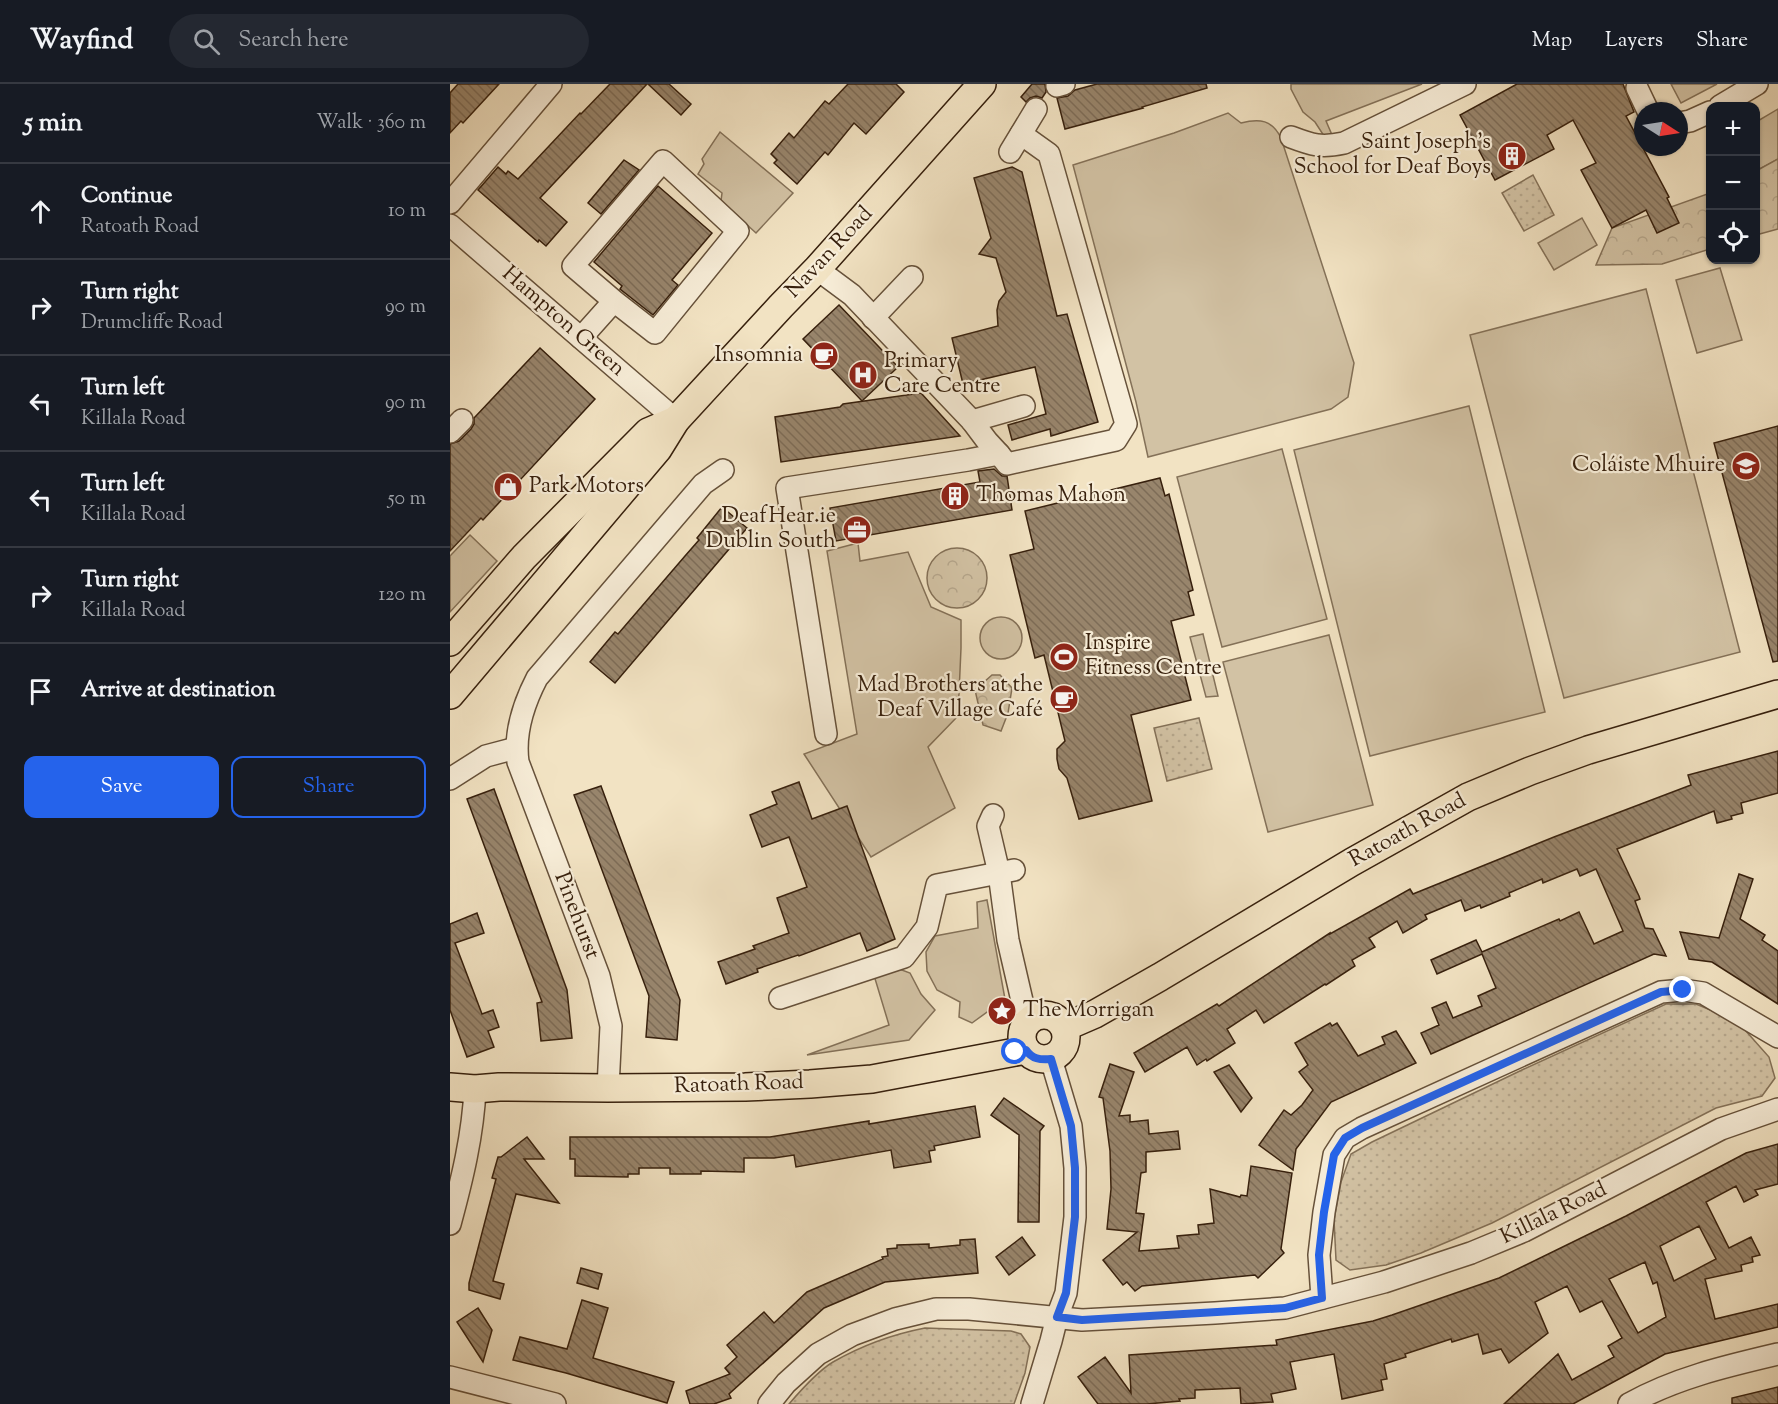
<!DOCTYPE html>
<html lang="en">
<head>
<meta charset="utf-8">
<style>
  :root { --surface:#171b24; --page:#242831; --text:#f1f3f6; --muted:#9ea1a6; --line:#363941; --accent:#2563eb }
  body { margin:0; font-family:"Sorts Mill Goudy",serif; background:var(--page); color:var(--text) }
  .controls { position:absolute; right:18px; top:18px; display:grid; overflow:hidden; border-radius:12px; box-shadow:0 2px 4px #0004 }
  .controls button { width:54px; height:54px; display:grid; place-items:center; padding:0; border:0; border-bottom:2px solid var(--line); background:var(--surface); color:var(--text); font:30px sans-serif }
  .compass { position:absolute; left:1184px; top:18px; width:54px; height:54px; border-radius:50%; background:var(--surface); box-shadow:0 2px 4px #0004; rotate:102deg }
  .stop { position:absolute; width:18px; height:18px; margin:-14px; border:4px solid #2563eb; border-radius:50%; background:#fff }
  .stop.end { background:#2563eb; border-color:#fff; box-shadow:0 2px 6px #0008 }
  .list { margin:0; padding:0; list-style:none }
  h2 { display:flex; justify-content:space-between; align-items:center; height:78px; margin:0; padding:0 24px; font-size:26px }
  h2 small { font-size:20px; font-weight:400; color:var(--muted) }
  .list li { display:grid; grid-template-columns:39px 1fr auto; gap:18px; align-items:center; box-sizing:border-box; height:96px; padding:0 24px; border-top:2px solid var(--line) }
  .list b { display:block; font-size:22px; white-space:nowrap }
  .list p { margin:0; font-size:20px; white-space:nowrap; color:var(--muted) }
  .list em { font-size:20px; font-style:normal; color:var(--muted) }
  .actions { display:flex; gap:12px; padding:18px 24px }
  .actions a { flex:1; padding:14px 0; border:2px solid var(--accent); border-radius:12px; text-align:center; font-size:21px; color:var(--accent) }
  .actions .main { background:var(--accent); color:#fff }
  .icon { flex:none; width:33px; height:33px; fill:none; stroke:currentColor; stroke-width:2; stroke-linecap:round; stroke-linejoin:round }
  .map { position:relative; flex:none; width:1328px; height:1320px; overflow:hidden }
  header { display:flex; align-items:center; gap:36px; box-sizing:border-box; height:84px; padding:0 30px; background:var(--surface); border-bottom:2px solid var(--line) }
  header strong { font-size:28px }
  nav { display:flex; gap:33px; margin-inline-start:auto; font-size:21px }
  .search { width:420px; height:54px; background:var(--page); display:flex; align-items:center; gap:15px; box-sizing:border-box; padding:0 21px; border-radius:33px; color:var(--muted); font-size:22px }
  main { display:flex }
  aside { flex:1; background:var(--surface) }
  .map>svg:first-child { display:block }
</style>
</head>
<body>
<header>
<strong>Wayfind</strong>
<div class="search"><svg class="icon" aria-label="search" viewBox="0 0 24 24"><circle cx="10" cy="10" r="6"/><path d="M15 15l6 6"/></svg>Search here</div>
<nav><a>Map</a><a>Layers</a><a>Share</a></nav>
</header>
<main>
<aside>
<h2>5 min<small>Walk · 360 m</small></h2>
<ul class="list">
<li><svg class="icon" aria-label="ahead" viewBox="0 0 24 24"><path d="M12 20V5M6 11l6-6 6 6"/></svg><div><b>Continue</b><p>Ratoath Road</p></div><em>10 m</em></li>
<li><svg class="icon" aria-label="right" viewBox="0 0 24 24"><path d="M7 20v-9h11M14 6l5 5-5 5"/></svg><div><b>Turn right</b><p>Drumcliffe Road</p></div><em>90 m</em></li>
<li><svg class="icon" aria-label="left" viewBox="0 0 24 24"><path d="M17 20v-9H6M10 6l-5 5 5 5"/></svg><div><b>Turn left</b><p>Killala Road</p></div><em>90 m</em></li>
<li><svg class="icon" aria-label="left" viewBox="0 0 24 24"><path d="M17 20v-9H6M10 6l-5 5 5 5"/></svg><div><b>Turn left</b><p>Killala Road</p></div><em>50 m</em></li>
<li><svg class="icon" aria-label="right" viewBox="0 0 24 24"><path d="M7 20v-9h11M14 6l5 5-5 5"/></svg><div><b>Turn right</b><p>Killala Road</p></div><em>120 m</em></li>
<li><svg class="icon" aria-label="arrive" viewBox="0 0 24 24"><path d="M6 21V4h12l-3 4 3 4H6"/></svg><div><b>Arrive at destination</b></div></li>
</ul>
<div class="actions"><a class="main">Save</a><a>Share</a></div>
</aside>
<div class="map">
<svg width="1328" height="1320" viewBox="0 0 1328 1320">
  <defs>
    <pattern id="forest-crowns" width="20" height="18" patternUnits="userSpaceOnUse" patternTransform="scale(1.5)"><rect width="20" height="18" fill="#d2c2a4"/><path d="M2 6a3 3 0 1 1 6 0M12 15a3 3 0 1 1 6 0" fill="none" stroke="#b5a68c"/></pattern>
    <pattern id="park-dots" width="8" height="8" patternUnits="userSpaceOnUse" patternTransform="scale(1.5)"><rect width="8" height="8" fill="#d2c2a4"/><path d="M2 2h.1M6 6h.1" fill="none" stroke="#b5a68c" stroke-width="1.8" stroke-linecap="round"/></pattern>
    <pattern id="building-back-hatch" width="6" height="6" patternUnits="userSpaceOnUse" patternTransform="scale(1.5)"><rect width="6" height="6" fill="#98856c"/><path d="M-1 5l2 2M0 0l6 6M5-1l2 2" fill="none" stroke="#7d6c57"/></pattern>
  </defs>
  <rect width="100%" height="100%" fill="#f2e3c3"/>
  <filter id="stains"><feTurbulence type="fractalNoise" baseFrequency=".00333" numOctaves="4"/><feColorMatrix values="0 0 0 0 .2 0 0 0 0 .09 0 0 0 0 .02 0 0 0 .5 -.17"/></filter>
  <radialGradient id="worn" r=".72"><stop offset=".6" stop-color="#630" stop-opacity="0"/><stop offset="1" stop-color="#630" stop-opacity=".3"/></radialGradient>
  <!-- green -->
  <g fill="#d2c2a4" stroke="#847158" stroke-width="1.5">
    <polygon points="841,0 972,0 876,37 882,51 874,52 865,38 853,28 841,5"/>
    <polygon points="1221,0 1267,0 1231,19"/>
    <polygon points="1328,25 1328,75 1306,87 1306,38"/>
    <path d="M778,29l13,10c19,-5 31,-3 40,15l73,225 -6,34 -17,12 -183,48 -12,-55 -63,-237 101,-32z"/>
    <polygon points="270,48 343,109 306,149 271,117 272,109 248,90 254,80 252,75"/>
    <polygon points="1132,134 1147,161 1104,186 1088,159"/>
    <polygon points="1270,184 1292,256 1247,269 1226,196"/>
    <polygon points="1196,205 1290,568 1114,614 1020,251"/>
    <polygon points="1019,322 1095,628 920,672 844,366"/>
    <polygon points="832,365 877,535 772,563 727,393"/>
    <polygon points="20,451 47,477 0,528 0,472"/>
    <polygon points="408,459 410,477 458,468 481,523 511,536 511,564 508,632 478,663 505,724 421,773 354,670 407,650 377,467"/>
    <circle cx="551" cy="554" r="21"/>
    <polygon points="753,550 768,612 756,613 740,553"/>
    <polygon points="879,551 923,721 818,748 773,578"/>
    <polygon points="537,816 555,915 522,939 509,933 510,918 487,906 477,887 476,868 485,852 528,844 527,818"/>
    <polygon points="444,883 460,889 471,910 485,926 459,956 357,971 439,941 423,888"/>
  </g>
  <!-- forest -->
  <g fill="url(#forest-crowns)" stroke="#847158" stroke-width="1.5">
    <polygon points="1328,75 1328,145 1306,151 1306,87"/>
    <polygon points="1260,109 1260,165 1212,180 1146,181 1162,144"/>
    <circle cx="507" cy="494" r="30"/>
    <polygon points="542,591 550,591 562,604 558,629 551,647 533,641 525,606"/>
  </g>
  <!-- park -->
  <g fill="url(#park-dots)" stroke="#847158" stroke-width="1.5">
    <polygon points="1083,91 1104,131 1074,147 1052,109"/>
    <polygon points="749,634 762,685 717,697 704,644"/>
    <polygon points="1216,920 1246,920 1287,937 1319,973 1325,994 1312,1012 1266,1024 1042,1139 971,1169 936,1181 900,1186 886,1176 884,1136 891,1098 901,1070 922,1058 1074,985"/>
    <path d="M475,1244l86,3 10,3 9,13 -5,26 -11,31h-225c12,-14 29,-33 44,-42 28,-16 61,-28 92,-34z"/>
  </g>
  <!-- building -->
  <g fill="url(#building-back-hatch)" stroke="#37200d" stroke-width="1.5" fill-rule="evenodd">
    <polygon points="8,0 49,0 13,39 11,37 0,49 0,9"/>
    <polygon points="160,0 197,0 90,114 117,138 96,162 89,156 88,158 28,106 48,83 56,90 58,87 68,95 130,29 131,30"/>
    <polygon points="198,0 219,0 241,20 231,31"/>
    <polygon points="398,0 446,0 454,8 416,50 404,39 378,71 375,68 347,100 324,79 327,76 321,70 339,49 344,54 375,17 379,20"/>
    <polygon points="582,0 595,0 596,8 592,14 586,12 580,14 576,18 571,13"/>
    <polygon points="647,0 756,0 757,4 692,23 693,24 615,45 607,14 618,12 625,6"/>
    <polygon points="1067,0 1173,0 1184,28 1176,32 1219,113 1217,114 1229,139 1207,149 1196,126 1162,144 1131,86 1146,79 1123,36 1097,51 1104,65 1045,96 1010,31"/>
    <polygon points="174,76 189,86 151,130 138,119"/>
    <polygon points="562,83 572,88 607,232 617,230 648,338 601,352 600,345 562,356 558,341 596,330 585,283 513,300 502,254 548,242 547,226 549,217 556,208 546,174 529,170 541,154 524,94"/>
    <polygon points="208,102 262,149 222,196 228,201 203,231 170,205 172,202 144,178"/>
    <polygon points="389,221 448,283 412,317 353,255"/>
    <polygon points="90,264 145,315 33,436 31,434 0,467 0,360 9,357 21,345 24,340 24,334"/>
    <polygon points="471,309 510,352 331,378 325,333 390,323 393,320"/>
    <polygon points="1328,342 1328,577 1323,578 1264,359"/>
    <polygon points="544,385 552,392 557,392 562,426 386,457 380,424 530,398 528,387"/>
    <polygon points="710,394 715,412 719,410 743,506 738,508 744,531 721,537 741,616 681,631 702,717 629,735 617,694 609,685 607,675 607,665 615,657 594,571 585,574 560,471 584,465 575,427"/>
    <polygon points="272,423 297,444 165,599 140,578 165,548 168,550 235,472 249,456 247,454"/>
    <polygon points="1328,667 1328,709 1291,719 1293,729 1281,732 1282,735 1267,739 1264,727 1167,765 1189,812 1190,815 1185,817 1195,844 1203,845 1216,872 1204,870 981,970 971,949 989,941 982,924 996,918 1003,934 1032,922 1028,912 1046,904 1032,870 987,890 981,876 1026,856 1032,868 1109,835 1110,837 1129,828 1144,860 1173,847 1146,785 1130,792 1127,785 1093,799 1092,795 1059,809 1060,812 1031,824 1030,821 1015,827 1011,816 975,831 977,835 953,849 947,837 919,854 925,863 902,876 905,882 876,901 875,900 814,939 806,926 777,945 785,959 757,977 756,975 747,981 737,963 695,988 684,969 767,920 769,922 880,849 880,850 960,805 963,810 1104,753 1241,701 1238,691"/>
    <polygon points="349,698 362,735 397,722 445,855 417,867 410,849 349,872 348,871 307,885 308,888 276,900 268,878 305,865 303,862 339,849 327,814 357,803 339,753 312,763 300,731 327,720 322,708"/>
    <polygon points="151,702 230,916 227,956 196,953 199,912 124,711"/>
    <polygon points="44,705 117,906 122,954 91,957 87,919 92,918 17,715"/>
    <polygon points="1289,790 1303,795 1290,835 1315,851 1312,856 1328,867 1328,920 1262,878 1239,875 1230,848 1269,854"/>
    <polygon points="27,829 34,849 5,859 32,930 43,926 49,943 38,947 44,963 17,973 0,926 0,840"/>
    <polygon points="880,939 882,942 887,939 908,972 935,960 932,953 946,947 966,979 881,1018 846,1065 843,1086 809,1061 834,1026 841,1031 852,1021 863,1006 849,988 858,981 845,959"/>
    <polygon points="660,980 684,988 669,1032 680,1031 680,1038 698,1036 699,1050 728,1047 730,1065 696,1068 696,1088 691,1089 686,1129 694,1130 689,1167 729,1164 727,1152 749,1150 748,1141 764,1139 760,1105 790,1113 791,1111 797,1112 801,1082 842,1089 831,1165 834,1169 808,1194 805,1191 692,1202 685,1207 677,1198 673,1201 653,1176 687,1148 657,1145 661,1105 660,1067 653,1014 649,1013"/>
    <polygon points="779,981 802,1014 791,1028 764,988"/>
    <polygon points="554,1014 594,1042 590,1047 589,1138 568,1138 569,1051 541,1031"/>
    <polygon points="525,1022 530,1053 484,1062 485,1066 479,1067 481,1078 444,1084 441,1066 346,1083 344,1071 324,1074 294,1074 294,1088 251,1087 251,1090 220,1090 220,1084 189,1084 189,1090 178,1090 178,1093 125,1092 125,1075 120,1075 120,1053 320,1053 419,1037 419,1040"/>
    <polygon points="77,1053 94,1075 74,1075 109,1119 66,1110 43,1197 54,1200 50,1215 19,1206 19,1199 46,1095 42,1094 48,1073 51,1073"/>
    <path d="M1328,1060v40l-23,6 3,5 -14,7 -8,-16 -30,16 23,46 22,-11 9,18 -8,2 1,5 -12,3 1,6 -37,8 10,40 63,-15v23l-113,27 -92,50h-69l54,-50 14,26 42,-23 -6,-11 14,-8 -20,-37 -22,11 -13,-26 -32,16 13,31 -39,30 -8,-14 -18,5 -5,-20 -26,8 -1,-3 -46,15 1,3 -22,7 3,15 -6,1 2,10 -41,9 -8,-45 -44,8 6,27 -25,5 2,8 -32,2 -1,-16 -45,2v8l-16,1 1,2 -33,3h-49l-20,-27 27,-20 26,36 -2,-38 148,-10 -1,-5 97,-19 19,-6 107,-37 127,-62 120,-63zM1249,1142l17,33 -42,22 -14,-35zM1195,1178l8,22 4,-2 9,35 -28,16 -29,-54z"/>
    <polygon points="572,1153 585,1171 559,1191 546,1173"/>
    <polygon points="525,1155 528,1189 435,1198 374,1224 279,1310 281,1314 264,1320 240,1320 236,1307 280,1290 275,1284 287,1273 277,1261 314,1228 324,1239 357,1208 433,1175 432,1173 438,1172 437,1165 447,1164 447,1161 479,1160 479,1164 510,1161 510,1156"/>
    <polygon points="131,1184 152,1190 148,1205 127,1199"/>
    <polygon points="132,1216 158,1224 143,1274 224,1298 217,1319 116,1289 63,1276 70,1253 117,1265"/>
    <polygon points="28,1224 42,1246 33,1278 7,1238"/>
    <polygon points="1328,1303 1328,1320 1282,1320 1282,1314"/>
  </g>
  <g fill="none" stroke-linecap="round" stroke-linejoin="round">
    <!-- minor casing -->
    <g stroke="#66513a" stroke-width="24">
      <g id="minor">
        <polyline points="607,2 614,0"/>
        <polyline points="1187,4 1198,27"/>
        <polyline points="1270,22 1307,0"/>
        <polyline points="1229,39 1240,37 1260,28"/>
        <path d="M841,53c21,8 30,11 53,6l121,-59"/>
        <polyline points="560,68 586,25"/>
        <polyline points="0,119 101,0"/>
        <polyline points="0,141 226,336"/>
        <polyline points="367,185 402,211 522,337 537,357 549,370 518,376 337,404 376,650"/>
        <polyline points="423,234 462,193"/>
        <polyline points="131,254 164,217 123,182 213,77 288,147 205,249 164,217"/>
        <polyline points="522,337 574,322"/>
        <polyline points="0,348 12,336"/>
        <polyline points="549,370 557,380 666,356 676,340 599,70 571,50"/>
        <polyline points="0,695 36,672 66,664"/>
        <polyline points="543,731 538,742 549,789 558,856 573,921 581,935"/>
        <polyline points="330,914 454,873 477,843 487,801 564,786"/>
        <path d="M158,1004l3,-62 -12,-50 -81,-214c-4,-29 6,-59 19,-84l166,-194 20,-14"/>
        <path d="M0,1140c12,-44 23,-89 25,-135"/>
        <polyline points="872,1214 869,1171 874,1128 884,1071 895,1054 912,1044 1211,908 1233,906 1253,909 1328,953"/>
        <polyline points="0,1293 105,1320"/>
        <polyline points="319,1320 336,1299 368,1270 402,1251 445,1235 486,1225 519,1225 632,1236 765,1229 835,1224 934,1198 1021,1169 1074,1147 1271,1045 1328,1025"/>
        <polyline points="582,1320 601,1257 607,1233 616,1209 625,1133 625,1084 621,1042 601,975"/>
        <path d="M1179,1320c46,-26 98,-38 149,-50"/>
      </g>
    </g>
    <!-- major casing -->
    <g stroke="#37200d" stroke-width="30">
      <g id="major">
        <polyline points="0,558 74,473 198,348 226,336"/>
        <polyline points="0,611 208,365 226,336 331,222 367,185 532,0"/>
        <circle cx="594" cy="953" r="22"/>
        <polyline points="615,943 645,930 710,893 902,778 1018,713 1080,687 1138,666 1328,610"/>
        <polyline points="0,1003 25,1005 49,1003 158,1004 295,1003 360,1000 422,995 576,966"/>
      </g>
    </g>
    <!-- minor -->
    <use href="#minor" stroke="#f7edd8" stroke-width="21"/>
    <!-- major -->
    <use href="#major" stroke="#f2e3c3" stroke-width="27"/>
  </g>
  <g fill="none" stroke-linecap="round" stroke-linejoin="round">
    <!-- route -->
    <path stroke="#2563eb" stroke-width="8" d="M565,968l11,-2c6,9 14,10 25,9l20,67 4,42v49l-9,76 -9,24 25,3 203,-12 37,-10 -3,-43 5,-43 10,-57 11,-17 17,-10 299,-136 22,-2"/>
  </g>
  <!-- icons -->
  <defs>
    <g id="building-disc" transform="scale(1.5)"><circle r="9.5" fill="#8f2418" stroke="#f7edd8"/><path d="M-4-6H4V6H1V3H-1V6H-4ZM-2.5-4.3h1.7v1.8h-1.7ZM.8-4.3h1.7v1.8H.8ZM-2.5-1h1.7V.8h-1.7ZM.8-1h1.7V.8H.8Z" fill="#fff"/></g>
    <g id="cafe-disc" transform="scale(1.5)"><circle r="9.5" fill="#8f2418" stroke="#f7edd8"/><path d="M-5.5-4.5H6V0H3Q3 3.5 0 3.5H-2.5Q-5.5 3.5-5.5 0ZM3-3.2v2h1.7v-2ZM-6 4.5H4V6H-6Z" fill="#fff"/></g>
    <g id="hospital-disc" transform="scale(1.5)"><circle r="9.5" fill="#8f2418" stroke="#f7edd8"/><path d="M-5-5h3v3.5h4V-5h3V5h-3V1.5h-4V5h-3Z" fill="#fff"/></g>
    <g id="school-disc" transform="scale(1.5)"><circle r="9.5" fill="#8f2418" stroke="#f7edd8"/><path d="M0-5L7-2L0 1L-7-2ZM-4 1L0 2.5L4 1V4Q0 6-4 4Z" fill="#fff"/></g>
    <g id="shop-disc" transform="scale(1.5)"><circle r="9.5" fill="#8f2418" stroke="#f7edd8"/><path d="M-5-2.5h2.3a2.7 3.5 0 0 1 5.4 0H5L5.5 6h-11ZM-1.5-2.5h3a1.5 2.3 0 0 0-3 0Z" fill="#fff"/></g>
    <g id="office-disc" transform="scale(1.5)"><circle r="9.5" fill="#8f2418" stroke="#f7edd8"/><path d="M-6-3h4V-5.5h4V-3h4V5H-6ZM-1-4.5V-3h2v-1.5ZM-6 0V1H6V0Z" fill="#fff"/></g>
    <g id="stadium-disc" transform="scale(1.5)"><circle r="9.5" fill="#8f2418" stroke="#f7edd8"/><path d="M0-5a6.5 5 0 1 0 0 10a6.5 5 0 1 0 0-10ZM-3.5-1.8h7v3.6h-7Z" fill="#fff"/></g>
    <g id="sight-disc" transform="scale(1.5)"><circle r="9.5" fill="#8f2418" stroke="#f7edd8"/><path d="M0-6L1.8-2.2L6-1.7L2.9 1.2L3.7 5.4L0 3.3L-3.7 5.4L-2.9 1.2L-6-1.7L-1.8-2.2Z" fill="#fff"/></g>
  </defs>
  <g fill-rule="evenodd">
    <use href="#building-disc" x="1062" y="72"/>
    <use href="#cafe-disc" x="374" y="272"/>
    <use href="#hospital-disc" x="413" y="291"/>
    <use href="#school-disc" x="1296" y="382"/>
    <use href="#shop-disc" x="58" y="403"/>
    <use href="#building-disc" x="505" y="412"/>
    <use href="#office-disc" x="407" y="446"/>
    <use href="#stadium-disc" x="614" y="573"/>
    <use href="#cafe-disc" x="614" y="615"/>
    <use href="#sight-disc" x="552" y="927"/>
  </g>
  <g text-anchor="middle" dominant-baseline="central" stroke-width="4.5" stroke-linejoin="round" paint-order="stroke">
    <!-- poi labels -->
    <g font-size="22" fill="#37200d" stroke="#f7edd8" text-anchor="end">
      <text x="1041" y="59">Saint Joseph's<tspan x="1041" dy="25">School for Deaf Boys</tspan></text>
      <text x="353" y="272">Insomnia</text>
      <text x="434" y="278" text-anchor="start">Primary<tspan x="434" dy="25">Care Centre</tspan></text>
      <text x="1275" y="382">Coláiste Mhuire</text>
      <text x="79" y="403" text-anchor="start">Park Motors</text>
      <text x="526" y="412" text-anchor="start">Thomas Mahon</text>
      <text x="386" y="433">DeafHear.ie<tspan x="386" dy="25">Dublin South</tspan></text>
      <text x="635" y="560" text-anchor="start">Inspire<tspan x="635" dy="25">Fitness Centre</tspan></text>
      <text x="593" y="602">Mad Brothers at the<tspan x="593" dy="25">Deaf Village Café</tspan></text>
      <text x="573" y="927" text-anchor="start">The Morrigan</text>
    </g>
    <!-- street labels -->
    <g font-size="22" fill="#37200d" stroke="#f7edd8">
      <text transform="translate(380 169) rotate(-47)">Navan Road</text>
      <text transform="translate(113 238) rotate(41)">Hampton Green</text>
      <text transform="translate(958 747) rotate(-29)">Ratoath Road</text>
      <text transform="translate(126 832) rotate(69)">Pinehurst</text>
      <text transform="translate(289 1001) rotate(-2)">Ratoath Road</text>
      <text transform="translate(1104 1130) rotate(-26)">Killala Road</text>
    </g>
  </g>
  <rect width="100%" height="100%" filter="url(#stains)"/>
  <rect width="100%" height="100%" fill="url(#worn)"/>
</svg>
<div class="controls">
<button>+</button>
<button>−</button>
<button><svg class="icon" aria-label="locate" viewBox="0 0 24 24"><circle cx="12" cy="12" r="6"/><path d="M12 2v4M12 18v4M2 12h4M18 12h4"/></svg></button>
</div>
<svg class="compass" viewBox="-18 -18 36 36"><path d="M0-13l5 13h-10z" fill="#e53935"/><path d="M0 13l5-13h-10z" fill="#9ea1a6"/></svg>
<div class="stop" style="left:565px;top:968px"></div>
<div class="stop end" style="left:1233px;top:906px"></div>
</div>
</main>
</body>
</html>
